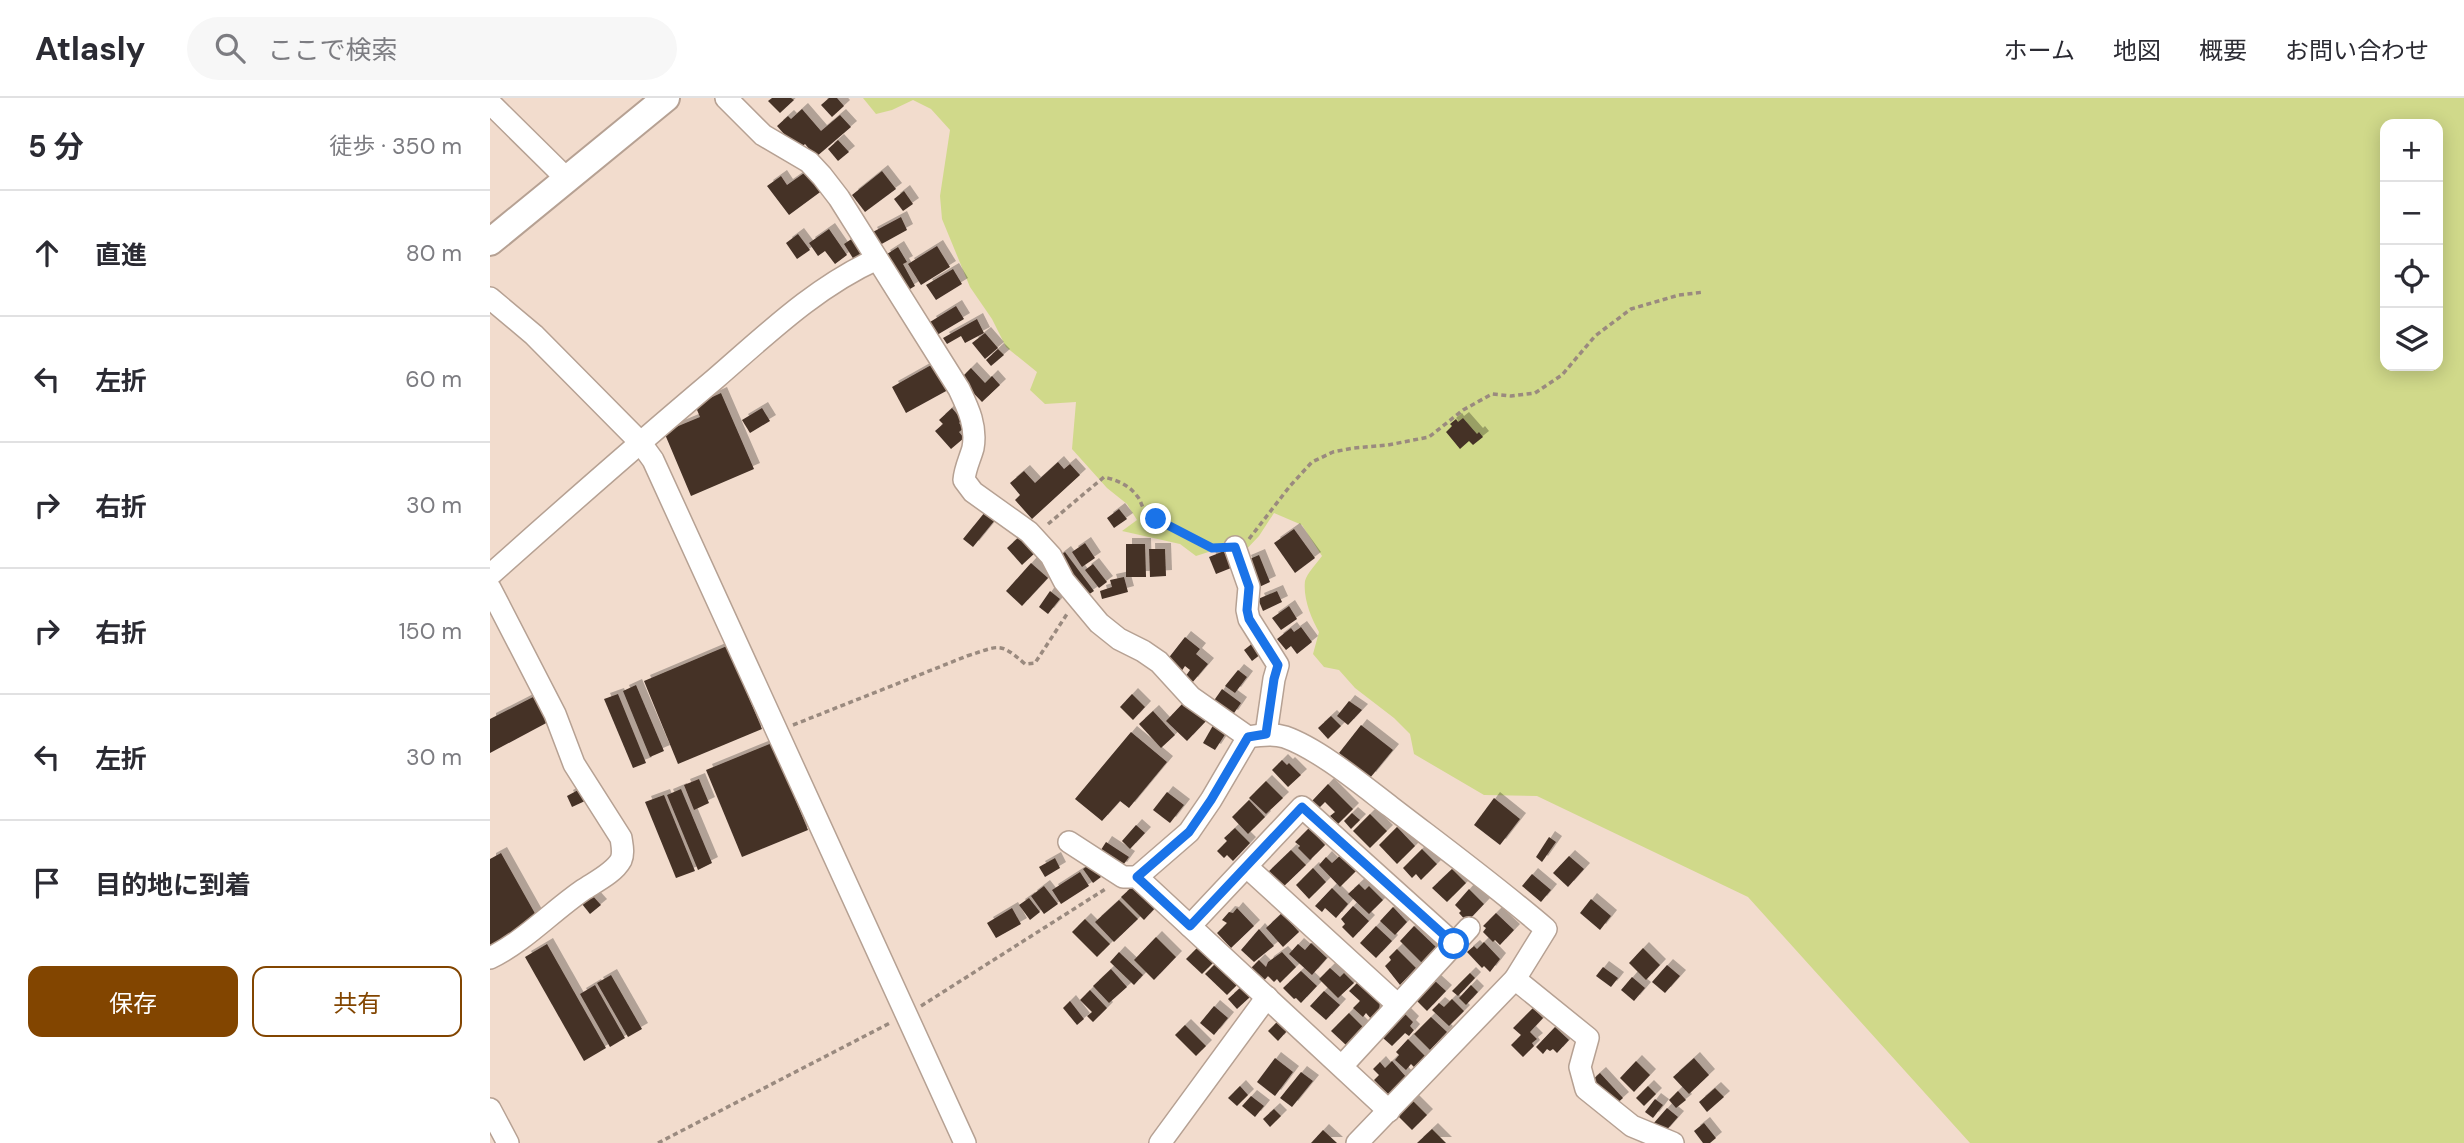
<!DOCTYPE html>
<html lang="ja">
<head>
<meta charset="utf-8">
<style>
  :root { --surface:#fff; --page:#f7f7f7; --text:#2b2b33; --muted:#7c7c81; --line:#e1e1e2; --accent:#824500 }
  body { margin:0; font-family:"DM Sans","Noto Sans JP",sans-serif; background:var(--page); color:var(--text) }
  .controls { position:absolute; right:21px; top:21px; display:grid; overflow:hidden; border-radius:14px; box-shadow:0 4px 18px #0003 }
  .controls button { width:63px; height:63px; display:grid; place-items:center; padding:0; border:0; border-bottom:2px solid var(--line); background:var(--surface); color:var(--text); font:35px sans-serif }
  .stop { position:absolute; width:21px; height:21px; margin:-16px; border:5px solid #1a73e8; border-radius:50%; background:#fff }
  .stop.end { background:#1a73e8; border-color:#fff; box-shadow:0 2px 7px #0008 }
  .list { margin:0; padding:0; list-style:none }
  h2 { display:flex; justify-content:space-between; align-items:center; height:91px; margin:0; padding:0 28px; font-size:30px }
  h2 small { font-size:23px; font-weight:400; color:var(--muted) }
  .list li { display:grid; grid-template-columns:46px 1fr auto; gap:21px; align-items:center; box-sizing:border-box; height:126px; padding:0 28px; border-top:2px solid var(--line) }
  .list b { display:block; font-size:26px; white-space:nowrap }
  .list em { font-size:23px; font-style:normal; color:var(--muted) }
  .actions { display:flex; gap:14px; padding:21px 28px }
  .actions a { flex:1; padding:16px 0; border:2px solid var(--accent); border-radius:14px; text-align:center; font-size:24px; color:var(--accent) }
  .actions .main { background:var(--accent); color:#fff }
  .icon { flex:none; width:38px; height:38px; fill:none; stroke:currentColor; stroke-width:2; stroke-linecap:round; stroke-linejoin:round }
  .map { position:relative; flex:none; width:1974px; height:1045px; overflow:hidden }
  header { display:flex; align-items:center; gap:42px; box-sizing:border-box; height:98px; padding:0 35px; background:var(--surface); border-bottom:2px solid var(--line) }
  header strong { font-size:33px }
  nav { display:flex; gap:38px; margin-inline-start:auto; font-size:24px }
  .search { width:490px; height:63px; background:var(--page); display:flex; align-items:center; gap:18px; box-sizing:border-box; padding:0 24px; border-radius:38px; color:var(--muted); font-size:26px }
  main { display:flex }
  aside { flex:1; background:var(--surface) }
  .map>svg:first-child { display:block }
</style>
</head>
<body>
<header>
<strong>Atlasly</strong>
<div class="search"><svg class="icon" aria-label="search" viewBox="0 0 24 24"><circle cx="10" cy="10" r="6"/><path d="M15 15l6 6"/></svg>ここで検索</div>
<nav><a>ホーム</a><a>地図</a><a>概要</a><a>お問い合わせ</a></nav>
</header>
<main>
<aside>
<h2>5 分<small>徒歩 · 350 m</small></h2>
<ul class="list">
<li><svg class="icon" aria-label="ahead" viewBox="0 0 24 24"><path d="M12 20V5M6 11l6-6 6 6"/></svg><div><b>直進</b></div><em>80 m</em></li>
<li><svg class="icon" aria-label="left" viewBox="0 0 24 24"><path d="M17 20v-9H6M10 6l-5 5 5 5"/></svg><div><b>左折</b></div><em>60 m</em></li>
<li><svg class="icon" aria-label="right" viewBox="0 0 24 24"><path d="M7 20v-9h11M14 6l5 5-5 5"/></svg><div><b>右折</b></div><em>30 m</em></li>
<li><svg class="icon" aria-label="right" viewBox="0 0 24 24"><path d="M7 20v-9h11M14 6l5 5-5 5"/></svg><div><b>右折</b></div><em>150 m</em></li>
<li><svg class="icon" aria-label="left" viewBox="0 0 24 24"><path d="M17 20v-9H6M10 6l-5 5 5 5"/></svg><div><b>左折</b></div><em>30 m</em></li>
<li><svg class="icon" aria-label="arrive" viewBox="0 0 24 24"><path d="M6 21V4h12l-3 4 3 4H6"/></svg><div><b>目的地に到着</b></div></li>
</ul>
<div class="actions"><a class="main">保存</a><a>共有</a></div>
</aside>
<div class="map">
<svg width="1974" height="1045" viewBox="0 0 1974 1045">
  <defs>
    <filter id="shadow"><feDropShadow dx="6" dy="-6" stdDeviation="0" flood-color="#0004"/></filter>
  </defs>
  <rect width="100%" height="100%" fill="#f2dccd"/>
  <!-- green -->
  <path fill="#d0d98a" fill-rule="evenodd" d="M373,0h1601v1045h-494l-222,-246 -211,-101 -53,-1 -70,-41 -4,-20 -16,-16 -39,-30 -16,-18 -15,-3 -11,-13 6,-22c-8,-14 -16,-34 -14,-51 2,-8 12,-18 17,-25l-20,-31 -28,-12 -15,23 -18,19 -17,-8 -28,9 -16,-12 -58,-13 15,-11 -10,-16 -20,-16 -35,-39 4,-47 -31,2 -15,-14 7,-18 -31,-25 -14,-28 -22,-32 -28,-68 -2,-23 10,-66 -19,-21 -18,-9 -21,10 -16,4zM1895,26h53v242h-53z"/>
  <!-- building -->
  <g fill="#443127" filter="url(#shadow)">
    <polygon points="282,0 301,0 304,2 290,15 278,3"/>
    <polygon points="339,0 347,0 354,8 342,19 331,7"/>
    <polygon points="312,11 331,33 350,17 361,29 326,59 315,46 308,52 287,28 298,18 301,21"/>
    <polygon points="348,42 359,54 348,63 338,51"/>
    <polygon points="317,73 333,92 299,117 277,88 291,78 297,87"/>
    <polygon points="392,73 406,91 375,114 362,97"/>
    <polygon points="414,93 423,106 413,113 404,101"/>
    <polygon points="411,119 417,132 388,148 381,135"/>
    <polygon points="339,131 357,157 345,166 335,153 328,158 319,145"/>
    <polygon points="308,136 320,152 307,161 296,145"/>
    <polygon points="366,138 378,157 366,165 354,146"/>
    <polygon points="447,148 460,169 431,187 418,166"/>
    <polygon points="408,149 417,164 413,166 425,188 415,194 394,158"/>
    <polygon points="463,171 472,186 446,202 436,187"/>
    <polygon points="466,208 474,221 447,237 440,224"/>
    <polygon points="487,221 494,235 475,245 471,238 457,246 453,240"/>
    <polygon points="495,235 508,250 495,261 482,245"/>
    <polygon points="508,251 514,257 501,268 496,262"/>
    <polygon points="443,266 458,292 416,315 402,289"/>
    <polygon points="481,270 495,285 502,278 510,287 492,304 470,281"/>
    <polygon points="231,295 264,371 201,398 174,334 210,319 205,307"/>
    <polygon points="272,310 280,323 260,335 252,322"/>
    <polygon points="462,310 472,322 469,325 474,330 469,334 474,340 461,351 445,333 453,326 449,322"/>
    <polygon points="973,320 987,336 989,334 993,339 983,347 979,343 970,351 956,334 962,328 960,326 966,321 968,324"/>
    <polygon points="568,364 574,371 580,366 590,377 542,421 525,402 530,397 520,385 534,373 545,385"/>
    <polygon points="629,411 637,421 624,430 617,420"/>
    <polygon points="495,414 505,422 483,449 473,441"/>
    <polygon points="804,431 825,460 805,475 784,445"/>
    <polygon points="531,437 546,454 532,467 517,450"/>
    <polygon points="595,445 605,460 592,469 582,454"/>
    <polygon points="636,446 655,446 656,479 636,479"/>
    <polygon points="659,451 675,451 676,478 660,479"/>
    <polygon points="734,453 741,470 726,476 719,459"/>
    <polygon points="575,454 604,493 595,499 566,461"/>
    <polygon points="769,457 780,484 767,490 755,463"/>
    <polygon points="541,465 558,480 532,508 516,493"/>
    <polygon points="603,466 617,484 609,490 595,472"/>
    <polygon points="634,479 638,494 612,501 610,493 622,489 620,482"/>
    <polygon points="560,493 570,501 558,516 549,509"/>
    <polygon points="787,493 792,504 773,513 768,501"/>
    <polygon points="799,508 807,521 791,532 782,520"/>
    <polygon points="811,529 822,544 807,556 801,548 796,552 787,541 801,530 804,534"/>
    <polygon points="695,539 710,551 706,556 718,566 702,585 695,579 700,572 695,568 691,574 677,562"/>
    <polygon points="763,545 771,556 762,563 754,552"/>
    <polygon points="237,548 272,631 188,666 154,583"/>
    <polygon points="748,572 757,579 745,595 735,588"/>
    <polygon points="146,587 174,653 160,659 133,593"/>
    <polygon points="732,591 751,605 742,618 723,604"/>
    <polygon points="128,596 156,665 143,670 114,601"/>
    <polygon points="642,596 655,609 643,622 630,609"/>
    <polygon points="47,597 60,623 0,655 0,621"/>
    <polygon points="695,603 716,623 697,643 676,623"/>
    <polygon points="859,603 872,612 858,627 847,618"/>
    <polygon points="663,613 685,637 671,650 649,626"/>
    <polygon points="841,618 851,628 838,641 828,630"/>
    <polygon points="725,624 738,632 725,652 713,645"/>
    <polygon points="871,627 903,652 880,680 849,655"/>
    <polygon points="641,634 677,664 639,710 630,703 612,723 585,701"/>
    <polygon points="282,645 318,732 252,759 216,672"/>
    <polygon points="792,662 797,667 799,665 811,677 798,689 782,672"/>
    <polygon points="209,681 219,705 204,712 194,687"/>
    <polygon points="776,683 793,700 776,716 759,700"/>
    <polygon points="838,686 863,711 848,726 840,718 845,714 835,704 829,710 822,703"/>
    <polygon points="90,691 95,703 82,709 77,698"/>
    <polygon points="191,691 222,765 208,772 177,697"/>
    <polygon points="677,694 694,707 680,725 663,712"/>
    <polygon points="174,697 205,773 186,780 155,704"/>
    <polygon points="1004,700 1030,721 1010,747 984,727"/>
    <polygon points="759,702 775,719 758,736 742,719"/>
    <polygon points="862,715 870,722 861,731 854,723"/>
    <polygon points="880,716 897,733 880,750 863,733"/>
    <polygon points="646,727 655,735 640,751 632,743"/>
    <polygon points="907,729 925,748 907,766 889,747"/>
    <polygon points="745,730 760,745 743,763 737,757 734,760 727,753 737,743 734,740"/>
    <polygon points="819,730 835,747 820,762 808,750 810,748 805,744"/>
    <polygon points="1059,739 1066,744 1052,764 1046,759"/>
    <polygon points="616,744 639,759 631,770 609,755"/>
    <polygon points="932,751 947,766 931,782 926,776 922,780 913,770"/>
    <polygon points="801,752 816,767 791,791 776,776"/>
    <polygon points="11,755 47,819 0,851 0,761"/>
    <polygon points="852,756 867,772 850,789 829,767 836,759 842,765"/>
    <polygon points="1079,758 1094,771 1078,789 1063,775"/>
    <polygon points="565,760 570,770 555,779 549,769"/>
    <polygon points="602,765 611,779 603,785 593,771"/>
    <polygon points="823,770 836,784 819,801 806,787"/>
    <polygon points="962,771 976,785 957,804 942,790"/>
    <polygon points="590,774 599,788 571,806 562,792"/>
    <polygon points="1042,776 1061,792 1051,804 1032,788"/>
    <polygon points="869,786 875,792 879,788 893,802 879,816 858,796"/>
    <polygon points="644,787 666,809 654,822 631,799"/>
    <polygon points="554,788 568,806 554,816 541,798"/>
    <polygon points="842,790 858,806 846,820 835,810 832,814 825,808"/>
    <polygon points="979,791 994,806 977,824 969,815 971,813 965,807"/>
    <polygon points="102,797 111,807 100,816 92,806"/>
    <polygon points="539,800 550,814 540,822 529,807"/>
    <polygon points="1101,801 1121,818 1110,832 1090,815"/>
    <polygon points="629,802 648,821 624,844 605,824"/>
    <polygon points="863,808 879,823 863,840 852,829 855,826 851,821"/>
    <polygon points="903,809 917,824 905,837 890,823"/>
    <polygon points="522,810 531,826 506,840 497,825"/>
    <polygon points="747,810 764,828 741,850 727,835 737,825 732,822 739,814 743,815"/>
    <polygon points="792,815 809,834 793,849 776,830"/>
    <polygon points="1006,815 1024,832 1010,847 1005,842 1003,844 993,834 996,830 993,828"/>
    <polygon points="595,821 620,846 607,859 582,834"/>
    <polygon points="886,828 902,843 886,860 870,845"/>
    <polygon points="924,828 947,850 932,865 910,843"/>
    <polygon points="769,831 784,848 764,864 751,852"/>
    <polygon points="666,839 686,859 664,882 644,862"/>
    <polygon points="994,844 1010,861 1000,874 994,868 992,870 977,854 984,848 987,851"/>
    <polygon points="821,845 837,860 822,877 799,856 808,846 815,852"/>
    <polygon points="57,846 116,950 94,963 35,859"/>
    <polygon points="708,849 724,864 712,876 696,861"/>
    <polygon points="1153,850 1170,867 1156,882 1139,865"/>
    <polygon points="907,851 926,870 910,887 895,868 901,862 899,859"/>
    <polygon points="629,854 653,877 644,887 620,864"/>
    <polygon points="792,854 806,869 790,885 787,881 784,884 778,878 772,885 759,872 769,862 776,869 778,864"/>
    <polygon points="727,864 748,886 737,897 715,876"/>
    <polygon points="1177,867 1190,878 1175,895 1162,884"/>
    <polygon points="1113,869 1128,880 1121,889 1106,878"/>
    <polygon points="840,870 850,879 854,875 864,885 848,900 829,881"/>
    <polygon points="621,871 637,889 619,905 603,888"/>
    <polygon points="811,873 827,888 811,905 806,900 804,901 793,890"/>
    <polygon points="980,875 985,880 968,898 962,893"/>
    <polygon points="121,877 152,931 138,939 107,885"/>
    <polygon points="1142,879 1155,890 1144,903 1131,892"/>
    <polygon points="944,882 956,893 937,913 925,901"/>
    <polygon points="869,883 890,902 889,914 882,922 876,915 873,919 863,910 870,903 859,893"/>
    <polygon points="105,887 135,940 120,949 90,896"/>
    <polygon points="981,887 988,894 976,907 969,900"/>
    <polygon points="751,889 760,899 747,911 738,901"/>
    <polygon points="600,892 617,910 603,924 597,918 602,914 590,902"/>
    <polygon points="834,893 850,907 836,922 820,908"/>
    <polygon points="962,901 974,913 959,928 942,912 949,905 954,909"/>
    <polygon points="580,903 594,921 587,927 573,910"/>
    <polygon points="724,908 738,920 724,937 710,925"/>
    <polygon points="1043,910 1053,920 1040,934 1047,941 1042,945 1044,948 1033,959 1021,947 1031,937 1023,930"/>
    <polygon points="859,915 874,930 857,948 841,933"/>
    <polygon points="915,916 923,924 920,928 924,932 919,938 915,935 902,948 893,940"/>
    <polygon points="941,919 957,934 940,952 924,936"/>
    <polygon points="787,924 797,933 788,943 778,933"/>
    <polygon points="695,927 716,948 706,958 685,937"/>
    <polygon points="1065,929 1079,942 1067,955 1063,951 1060,953 1057,951 1053,956 1046,949"/>
    <polygon points="918,941 935,958 924,969 921,966 916,972 905,962 909,957 906,954"/>
    <polygon points="785,960 803,974 785,998 767,984"/>
    <polygon points="1204,960 1219,977 1199,996 1183,979"/>
    <polygon points="902,963 917,980 899,997 884,982 889,977 883,971 890,964 895,970"/>
    <polygon points="1146,963 1160,977 1144,994 1130,980"/>
    <polygon points="811,974 823,983 802,1009 790,1000"/>
    <polygon points="1110,975 1133,1000 1123,1009 1100,984"/>
    <polygon points="750,988 758,997 747,1008 738,1000"/>
    <polygon points="1158,988 1166,996 1154,1008 1146,1000"/>
    <polygon points="1225,990 1234,999 1217,1014 1209,1004"/>
    <polygon points="1188,993 1196,1002 1186,1010 1179,1002"/>
    <polygon points="761,998 774,1008 765,1019 752,1008"/>
    <polygon points="921,1001 937,1017 922,1032 906,1016"/>
    <polygon points="1165,1001 1173,1007 1163,1020 1155,1014"/>
    <polygon points="1177,1010 1188,1019 1174,1035 1163,1026"/>
    <polygon points="784,1011 791,1018 780,1029 773,1021"/>
    <polygon points="1214,1025 1226,1040 1220,1045 1213,1045 1204,1033"/>
    <polygon points="942,1031 956,1045 927,1045"/>
    <polygon points="833,1032 847,1045 821,1045"/>
  </g>
  <g fill="none" stroke-linecap="round" stroke-linejoin="round">
    <!-- minor casing -->
    <g stroke="#b6a193" stroke-width="24">
      <g id="minor">
        <path d="M236,0l37,37 46,27 13,14 17,22 120,191c9,19 18,37 14,59 -3,11 -8,20 -9,32l9,12 56,40 22,24 13,25 35,42 20,16 24,12 16,11 32,35 57,40c12,-2 25,-4 37,0 34,12 77,48 106,70 52,40 105,79 155,122l-31,50 -158,164"/>
        <polyline points="0,5 77,81"/>
        <polyline points="0,200 44,237 150,344 163,362 475,1045"/>
        <polyline points="745,449 759,489 757,512 759,521 788,567 784,581 776,636"/>
        <path d="M0,477c74,-66 149,-132 225,-196 51,-44 100,-92 162,-120"/>
        <path d="M0,490l65,126 19,50 47,74c1,7 3,15 0,22 -7,13 -26,22 -38,30 -32,22 -58,51 -93,68"/>
        <polyline points="579,744 633,779 647,779 899,1013"/>
        <polyline points="757,769 908,907"/>
        <polyline points="647,779 699,734 721,702 758,639"/>
        <polyline points="700,828 812,709 964,846"/>
        <polyline points="1025,881 1098,940 1090,969 1096,991 1142,1028 1183,1045"/>
        <polyline points="852,968 979,830"/>
        <polyline points="0,1011 18,1045"/>
        <polyline points="670,1045 777,899"/>
      </g>
    </g>
    <!-- tertiary casing -->
    <g stroke="#b6a193" stroke-width="30">
      <polyline id="tertiary" points="0,144 176,0"/>
    </g>
    <!-- path -->
    <g stroke="#9a8a7f" stroke-width="3.5" stroke-dasharray="5 3.5" stroke-linecap="butt">
      <path d="M558,426l56,-47c13,3 25,8 33,19 4,4 4,10 8,14 13,13 57,38 74,37"/>
      <polyline points="759,441 800,388 822,364 843,354 863,350 898,347 939,339 973,312 1002,296 1021,298 1045,295 1072,277 1105,238 1141,211 1189,197 1214,194"/>
      <path d="M303,627l174,-69c32,-10 32,-15 58,8l10,-1 32,-49"/>
      <polyline points="431,908 617,790"/>
      <polyline points="168,1045 400,925"/>
    </g>
    <!-- minor -->
    <use href="#minor" stroke="#fff" stroke-width="21"/>
    <!-- tertiary -->
    <use href="#tertiary" stroke="#fff" stroke-width="26"/>
  </g>
  <g fill="none" stroke-linecap="round" stroke-linejoin="round">
    <!-- route -->
    <polyline stroke="#1a73e8" stroke-width="9" points="666,421 722,450 745,449 759,489 757,512 759,521 788,567 784,581 776,636 758,639 721,702 699,734 647,779 700,828 812,709 964,846"/>
  </g>
</svg>
<div class="controls">
<button>+</button>
<button>−</button>
<button><svg class="icon" aria-label="locate" viewBox="0 0 24 24"><circle cx="12" cy="12" r="6"/><path d="M12 2v4M12 18v4M2 12h4M18 12h4"/></svg></button>
<button><svg class="icon" aria-label="layers" viewBox="0 0 24 24"><path d="M12 4l9 5-9 5-9-5zM3 14l9 5 9-5"/></svg></button>
</div>
<div class="stop" style="left:964px;top:846px"></div>
<div class="stop end" style="left:666px;top:421px"></div>
</div>
</main>
</body>
</html>
